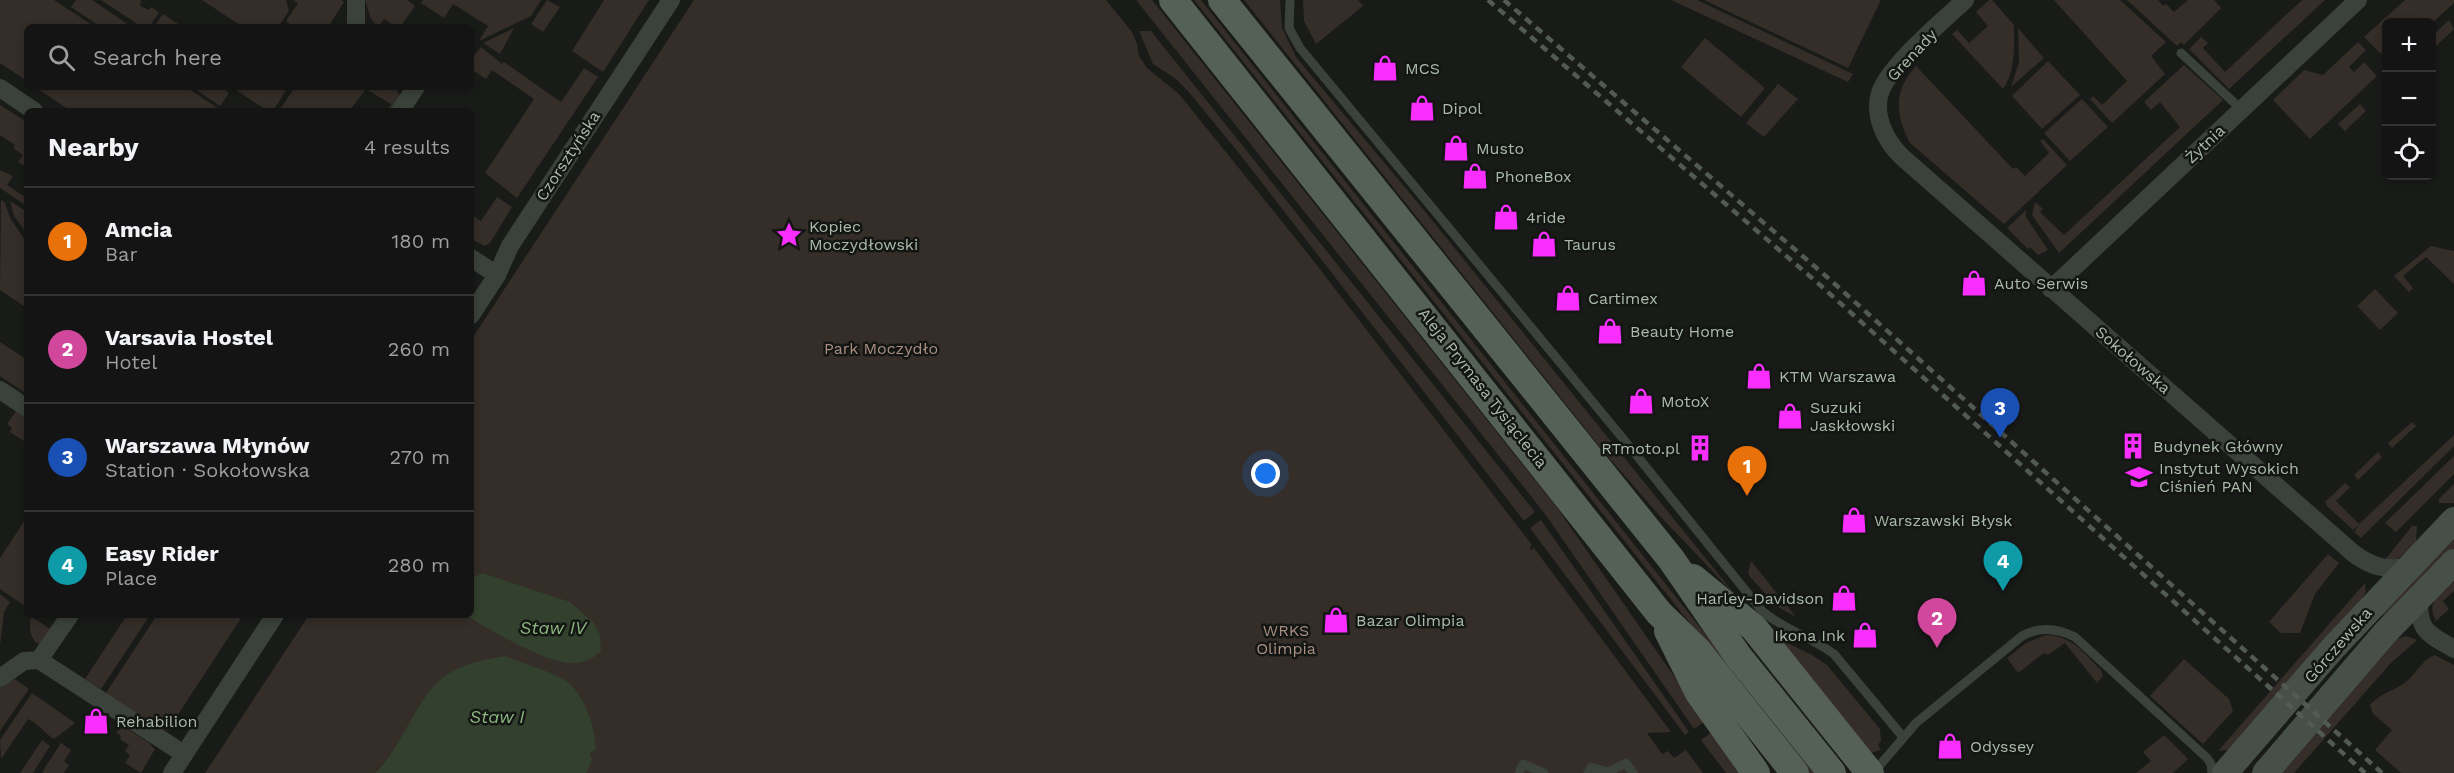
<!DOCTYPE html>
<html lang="en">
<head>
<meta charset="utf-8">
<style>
  :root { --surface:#131413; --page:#1c1d1c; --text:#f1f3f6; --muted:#9d9ea0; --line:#323333; --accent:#fa2efe }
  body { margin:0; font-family:"Work Sans",sans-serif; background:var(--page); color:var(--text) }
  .controls { position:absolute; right:18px; top:18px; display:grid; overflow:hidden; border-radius:9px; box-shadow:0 3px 9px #0003 }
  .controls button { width:54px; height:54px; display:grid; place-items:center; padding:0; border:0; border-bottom:2px solid var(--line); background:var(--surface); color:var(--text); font:30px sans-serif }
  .you { position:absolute; left:1266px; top:474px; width:21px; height:21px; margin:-15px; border:4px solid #fff; border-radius:50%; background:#1a73e8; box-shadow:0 0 0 9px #1a73e833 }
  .badge { display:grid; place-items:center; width:39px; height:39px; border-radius:50%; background:var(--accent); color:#fff; font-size:20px; font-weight:700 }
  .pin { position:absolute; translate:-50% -50px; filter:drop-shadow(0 2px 3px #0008) }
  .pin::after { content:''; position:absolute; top:32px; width:21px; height:18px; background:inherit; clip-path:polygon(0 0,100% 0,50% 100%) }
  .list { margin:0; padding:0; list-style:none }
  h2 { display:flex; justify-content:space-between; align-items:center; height:78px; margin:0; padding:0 24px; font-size:26px }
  h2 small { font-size:20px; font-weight:400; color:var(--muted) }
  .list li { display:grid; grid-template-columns:39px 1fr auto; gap:18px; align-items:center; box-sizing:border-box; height:108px; padding:0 24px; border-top:2px solid var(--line) }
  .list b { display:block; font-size:22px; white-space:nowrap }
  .list p { margin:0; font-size:20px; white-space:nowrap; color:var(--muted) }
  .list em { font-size:20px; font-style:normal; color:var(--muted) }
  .icon { flex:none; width:33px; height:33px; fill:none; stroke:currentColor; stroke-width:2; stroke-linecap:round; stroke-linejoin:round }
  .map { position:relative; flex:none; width:2454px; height:773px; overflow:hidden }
  .search { position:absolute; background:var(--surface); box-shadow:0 3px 9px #0003; left:24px; top:24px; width:450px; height:66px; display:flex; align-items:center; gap:15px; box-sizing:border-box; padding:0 21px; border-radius:9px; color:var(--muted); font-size:22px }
  .panel { position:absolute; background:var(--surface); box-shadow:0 3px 9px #0003; left:24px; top:108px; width:450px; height:510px; border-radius:9px }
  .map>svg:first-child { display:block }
</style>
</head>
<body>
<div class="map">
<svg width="2454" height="773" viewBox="0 0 2454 773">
  <rect width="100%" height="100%" fill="#191b19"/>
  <!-- green -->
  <g fill="#342d28">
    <polygon points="0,0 54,0 95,27 27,27 27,81 0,63"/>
    <polygon points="76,0 92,0 132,27 101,27 71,7"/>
    <polygon points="101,0 141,0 140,6 149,10 151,7 159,12 149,27 142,27"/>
    <polygon points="202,0 286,0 289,11 278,27 243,27"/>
    <polygon points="293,0 341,0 344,2 328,27 294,27 286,21 298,3"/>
    <polygon points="365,0 407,0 415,6 400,27 396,27 384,19 378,27 371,19"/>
    <polygon points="423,0 541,0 531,16 479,41 488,26 453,4 444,18 421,3"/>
    <polygon points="547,0 560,7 543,32 531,24"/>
    <polygon points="604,0 649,0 603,72 572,51"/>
    <polygon points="694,0 1106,0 1132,32 1137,44 1139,56 1147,68 1179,94 1309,255 1532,545 1530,547 1531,550 1534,548 1668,728 1671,732 1647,733 1662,754 1668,751 1674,758 1686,750 1703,773 205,773 309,615 471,615 471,340"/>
    <polygon points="1136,0 1152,0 1514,454 1558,509 1705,721 1694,729 1545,514"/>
    <polygon points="1194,0 1201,0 1816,773 1809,773"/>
    <polygon points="1244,0 1280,0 1282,28 1296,57 1423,209 1737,597 1658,514 1604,452"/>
    <polygon points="1303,0 1358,0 1363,6 1316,44 1304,21"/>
    <polygon points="1671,0 1697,0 1853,74 1848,82"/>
    <polygon points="1704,0 1881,0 1848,68"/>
    <path d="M1989,0h3l22,25c0,22 2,45 -11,64l-51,-55 5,-4 12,13 19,-17 -12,-14z"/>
    <polygon points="2054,0 2120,0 2166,42 2151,56 2165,74 2112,123 2090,99 2093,96 2102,105 2127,81"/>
    <polygon points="2127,0 2158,0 2163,6 2166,4 2174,12 2188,0 2214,0 2221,8 2184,45 2181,42 2177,46"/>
    <polygon points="2302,0 2325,0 2229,89 2189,49 2201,37 2208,43 2203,48 2225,72"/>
    <polygon points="2405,0 2454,0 2454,3 2432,23 2386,22 2386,54 2380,53 2364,37"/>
    <polygon points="163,14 180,25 179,27 154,27"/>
    <polygon points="2449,20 2454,29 2432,50 2432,36"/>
    <polygon points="514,28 500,54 483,43"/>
    <polygon points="2018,28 2044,58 2011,87 2019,62"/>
    <polygon points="1139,31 1151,31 1535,512 1524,521 1238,152 1188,91 1176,79 1153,64"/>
    <polygon points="1705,38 1765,88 1741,117 1681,67"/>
    <polygon points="2358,42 2366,50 2349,67 2354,72 2364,62 2377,76 2310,139 2273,100 2304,70 2323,75"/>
    <polygon points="481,47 502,64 504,62 561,102 584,68 598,77 517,198 485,173 534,99 492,70 486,79 471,69 471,59"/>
    <polygon points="2048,61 2080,95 2042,129 2012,96"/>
    <polygon points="2184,65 2223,100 2059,253 2032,215 2035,202 2043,209 2040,212 2064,235 2180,127 2160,102 2151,110 2144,102"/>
    <path d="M1916,66l97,103 3,-2 9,9 24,-23 -9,-12 3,-2 24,26 -63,59 -94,-81c-15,-29 -17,-52 6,-77z"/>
    <polygon points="1778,84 1798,99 1764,137 1746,123"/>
    <polygon points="35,87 186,87 219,109 219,111 71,111"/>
    <polygon points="192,87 221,87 229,93 220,106"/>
    <polygon points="238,87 274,87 278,90 281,87 288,87 273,111 268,111 236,90"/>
    <polygon points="295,87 394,87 400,95 392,111 387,111 391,104 366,89 349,111 279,111"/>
    <polygon points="2082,99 2108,127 2070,161 2044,133"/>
    <polygon points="2360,104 2366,111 2345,131 2338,124"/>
    <polygon points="0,105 27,122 27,167 18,162 23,155 13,148 15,145 0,135"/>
    <polygon points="0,170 13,176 7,185 27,198 25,205 0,188"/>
    <polygon points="497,197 512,207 490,243 485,246 471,239 471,214 481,221"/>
    <polygon points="1,200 5,203 10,218 27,243 27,308 0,290"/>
    <polygon points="10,201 27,212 27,234 14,216"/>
    <polygon points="2026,210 2026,217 2048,250 2038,255 2030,247 2028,249 2007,228"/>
    <polygon points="2431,246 2454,251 2454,284 2426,257 2403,276 2413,288 2409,292 2394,276"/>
    <polygon points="2375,289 2398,313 2380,330 2357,306"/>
    <polygon points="0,342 27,360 27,394 0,376"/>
    <polygon points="19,407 27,412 27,443 10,432 12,428 7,424"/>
    <polygon points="2412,422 2416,426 2392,448 2388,443"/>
    <polygon points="2454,435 2454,446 2361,538 2354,532 2359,525 2353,530 2327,506 2325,502 2345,483 2350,487 2336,501 2359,524"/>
    <polygon points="2378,452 2382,457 2358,480 2354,475"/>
    <polygon points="2454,456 2454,474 2396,532 2385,523"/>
    <polygon points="2454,484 2454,503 2439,503 2439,499"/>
    <polygon points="27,517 27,607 0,589 0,558"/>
    <polygon points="1541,520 1689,732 1685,735 1530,528"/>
    <polygon points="2412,526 2417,526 2416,542 2398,559 2384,561"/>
    <polygon points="2454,534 2454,548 2386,618 2380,612"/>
    <polygon points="2328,554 2339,563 2315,594 2300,633 2281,633 2269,622"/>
    <polygon points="1751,561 1796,617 1778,607 1751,578 1748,573"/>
    <path d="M2454,581v10l-11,10 6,8 -13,12c-11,-19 5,-29 18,-40z"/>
    <polygon points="2365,583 2366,592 2361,601 2230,750 2218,751"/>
    <polygon points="0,594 10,602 4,612 0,646"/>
    <polygon points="127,615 150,615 101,689 85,679"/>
    <polygon points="157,615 243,615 168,730 162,729 106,693"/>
    <path d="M31,616l22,15 -11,13 -6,-1c-7,-9 -7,-17 -5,-27z"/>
    <polygon points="1773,633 1782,638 1781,640 1812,655 1827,665 1880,729 1881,741 1878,745 1881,750 1867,754"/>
    <path d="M2046,635c25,0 39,19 55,35l2,6 -6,7 -32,-40 -17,12 -4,-2 -26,20 -11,-15 19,-15z"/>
    <polygon points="2406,636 2417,640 2390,664 2294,773 2280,773 2397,639"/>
    <path d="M2435,655l19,10v108h-53l-26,-23 17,-20 -19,-16 -3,-9c10,-12 25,-14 37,-24 9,-8 17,-23 28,-26z"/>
    <polygon points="2184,659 2229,699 2233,711 2203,744 2150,696"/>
    <polygon points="15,679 29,689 0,731 0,684"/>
    <path d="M32,693l43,30 -21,16c-10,-6 -16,-16 -26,-20l-27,40 -1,-19z"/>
    <polygon points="123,726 148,742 155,749 141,773 125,763 130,755 125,751 129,745 120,739 121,736 116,732"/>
    <polygon points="1712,732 1742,773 1726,773 1701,740"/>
    <polygon points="2164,735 2188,759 2173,773 2136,773 2151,761 2143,752"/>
    <polygon points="42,740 50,746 33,773 20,773"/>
    <polygon points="61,743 71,750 64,761 69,765 64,773 44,773 42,772"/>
  </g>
  <!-- water -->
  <g fill="#32402d">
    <path d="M482,573l88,29 24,21 6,12 1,17c-10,7 -18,12 -30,11 -29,-1 -80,-33 -106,-48h6v-36z"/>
    <path d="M505,656c19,8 43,14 61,25 17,10 32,51 29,70h-4l-1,5 3,3 -7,14h-211c11,-10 19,-24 27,-37 31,-55 38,-69 103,-80z"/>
  </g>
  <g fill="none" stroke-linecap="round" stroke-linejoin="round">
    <!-- service -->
    <g stroke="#3b423c" stroke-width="9">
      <path d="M1290,0l-1,28 11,20 325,393 137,170c21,18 49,26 72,43l69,83"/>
      <polyline points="2181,53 2242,110"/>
      <path d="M1874,772l42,-49 106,-87c18,-10 35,-8 53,1l132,121 4,6 1,9"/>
      <polyline points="1519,773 1523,764 1544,773"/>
      <polyline points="1588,773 1591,767 1608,772 1626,763 1633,773"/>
    </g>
    <!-- minor -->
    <g stroke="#3b423c" stroke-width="18">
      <path d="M1965,0c-22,21 -76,65 -85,93 -7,22 5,47 21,63l452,397c17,13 33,18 54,14"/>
      <polyline points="356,27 356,0"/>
      <polyline points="0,88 34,111"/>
      <polyline points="400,111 416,87"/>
      <polyline points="471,258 497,275"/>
      <polyline points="2051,289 2358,0"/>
      <polyline points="471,315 497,275 510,246 671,0"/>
      <polyline points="0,390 27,408"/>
      <path d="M2419,598c-1,33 8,35 35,51"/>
      <polyline points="39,660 184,754"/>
      <polyline points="0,678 24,661 39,660 70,615"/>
      <polyline points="172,773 275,615"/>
    </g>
    <!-- secondary -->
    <g stroke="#475048" stroke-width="26">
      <polyline points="2225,773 2334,647 2454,520"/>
      <polyline points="2265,773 2386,632 2454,562"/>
    </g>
    <!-- primary -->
    <g stroke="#556056" stroke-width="28">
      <polyline points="1173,0 1659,613 1698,651 1795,773"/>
      <polyline points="1222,0 1671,559 1738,656 1832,773"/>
      <polyline points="1693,578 1754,628 1870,773"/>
      <polyline points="1668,631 1699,693 1756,773"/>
    </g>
    <!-- rail -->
    <g stroke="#525b53" stroke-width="4.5" stroke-dasharray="8 6" stroke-linecap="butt">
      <polyline points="1488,0 1820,285 2365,773"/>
      <polyline points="1504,0 1827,277 2382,773"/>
    </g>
  </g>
  <!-- icons -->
  <defs>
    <g id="shop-bare" transform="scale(2.07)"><path d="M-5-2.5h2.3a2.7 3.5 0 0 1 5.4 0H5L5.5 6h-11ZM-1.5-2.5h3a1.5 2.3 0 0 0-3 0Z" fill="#fa2efe" stroke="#141614" stroke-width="2.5" paint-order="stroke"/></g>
    <g id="sight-bare" transform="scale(2.07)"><path d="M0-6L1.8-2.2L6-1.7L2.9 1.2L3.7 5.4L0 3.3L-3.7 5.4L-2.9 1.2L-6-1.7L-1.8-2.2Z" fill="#fa2efe" stroke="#141614" stroke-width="2.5" paint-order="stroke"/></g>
    <g id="building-bare" transform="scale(2.07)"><path d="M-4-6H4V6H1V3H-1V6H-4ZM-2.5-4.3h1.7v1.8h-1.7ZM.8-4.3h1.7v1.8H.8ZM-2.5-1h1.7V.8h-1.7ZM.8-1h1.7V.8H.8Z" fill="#fa2efe" stroke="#141614" stroke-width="2.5" paint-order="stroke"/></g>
    <g id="university-bare" transform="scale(2.07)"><path d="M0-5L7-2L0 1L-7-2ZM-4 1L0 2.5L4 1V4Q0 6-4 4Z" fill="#fa2efe" stroke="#141614" stroke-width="2.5" paint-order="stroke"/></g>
  </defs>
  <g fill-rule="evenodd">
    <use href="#shop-bare" x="1385" y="68"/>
    <use href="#shop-bare" x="1422" y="108"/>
    <use href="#shop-bare" x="1456" y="148"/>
    <use href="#shop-bare" x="1475" y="176"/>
    <use href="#shop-bare" x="1506" y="217"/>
    <use href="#sight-bare" x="789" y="235"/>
    <use href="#shop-bare" x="1544" y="244"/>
    <use href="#shop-bare" x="1974" y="283"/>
    <use href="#shop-bare" x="1568" y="298"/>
    <use href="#shop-bare" x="1610" y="331"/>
    <use href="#shop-bare" x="1759" y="376"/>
    <use href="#shop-bare" x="1641" y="401"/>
    <use href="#shop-bare" x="1790" y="416"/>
    <use href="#building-bare" x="2133" y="446"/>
    <use href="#building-bare" x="1700" y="448"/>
    <use href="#university-bare" x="2139" y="477"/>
    <use href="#shop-bare" x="1854" y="520"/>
    <use href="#shop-bare" x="1844" y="598"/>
    <use href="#shop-bare" x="1336" y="620"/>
    <use href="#shop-bare" x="1865" y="635"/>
    <use href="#shop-bare" x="96" y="721"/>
    <use href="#shop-bare" x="1950" y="746"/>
  </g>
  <g text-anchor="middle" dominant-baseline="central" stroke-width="5" stroke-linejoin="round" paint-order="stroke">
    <!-- street labels -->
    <g font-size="16" fill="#aba" stroke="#141614">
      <text transform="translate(1912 55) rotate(-47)">Grenady</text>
      <text transform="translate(2205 144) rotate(-43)">Żytnia</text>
      <text transform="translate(568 156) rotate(-57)">Czorsztyńska</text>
      <text transform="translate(2133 360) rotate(41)">Sokołowska</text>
      <text transform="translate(1483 388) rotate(52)">Aleja Prymasa Tysiąclecia</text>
      <text transform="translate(2338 645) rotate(-49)">Górczewska</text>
    </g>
    <!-- poi labels -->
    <g font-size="16" fill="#aba" stroke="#141614" text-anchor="start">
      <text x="1405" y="68">MCS</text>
      <text x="1442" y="108">Dipol</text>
      <text x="1476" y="148">Musto</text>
      <text x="1495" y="176">PhoneBox</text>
      <text x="1526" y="217">4ride</text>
      <text x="809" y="226">Kopiec<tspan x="809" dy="18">Moczydłowski</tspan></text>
      <text x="1564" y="244">Taurus</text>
      <text x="1994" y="283">Auto Serwis</text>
      <text x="1588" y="298">Cartimex</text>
      <text x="1630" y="331">Beauty Home</text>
      <text x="1779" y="376">KTM Warszawa</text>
      <text x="1661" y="401">MotoX</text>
      <text x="1810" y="407">Suzuki<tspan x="1810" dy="18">Jaskłowski</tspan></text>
      <text x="2153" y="446">Budynek Główny</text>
      <text x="1680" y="448" text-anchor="end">RTmoto.pl</text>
      <text x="2159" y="468">Instytut Wysokich<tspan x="2159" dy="18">Ciśnień PAN</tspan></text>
      <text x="1874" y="520">Warszawski Błysk</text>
      <text x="1824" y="598" text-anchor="end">Harley-Davidson</text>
      <text x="1356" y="620">Bazar Olimpia</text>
      <text x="1845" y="635" text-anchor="end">Ikona Ink</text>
      <text x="116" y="721">Rehabilion</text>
      <text x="1970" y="746">Odyssey</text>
    </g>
    <!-- park labels -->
    <g font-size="16" fill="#a88f80" stroke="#141614">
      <text x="881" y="348">Park Moczydło</text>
      <text x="1286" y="630">WRKS<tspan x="1286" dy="18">Olimpia</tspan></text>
    </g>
    <!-- water labels -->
    <g font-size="18" font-style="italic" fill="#8cb87f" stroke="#141614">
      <text x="553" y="627">Staw IV</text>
      <text x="497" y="716">Staw I</text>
    </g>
  </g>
</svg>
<div class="controls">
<button>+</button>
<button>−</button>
<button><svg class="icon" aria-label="locate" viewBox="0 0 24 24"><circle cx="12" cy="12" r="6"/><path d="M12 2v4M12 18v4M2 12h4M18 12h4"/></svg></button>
</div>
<div class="you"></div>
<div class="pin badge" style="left:1747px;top:496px;background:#e8710a">1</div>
<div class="pin badge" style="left:1937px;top:648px;background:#d1479c">2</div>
<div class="pin badge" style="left:2000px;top:438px;background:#1a4fb4">3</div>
<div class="pin badge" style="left:2003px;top:591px;background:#0f9aa8">4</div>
<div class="search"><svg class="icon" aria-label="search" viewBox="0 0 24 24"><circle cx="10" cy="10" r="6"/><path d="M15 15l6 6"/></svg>Search here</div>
<section class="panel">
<h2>Nearby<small>4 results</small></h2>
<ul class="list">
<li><span class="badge" style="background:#e8710a">1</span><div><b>Amcia</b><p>Bar</p></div><em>180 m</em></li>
<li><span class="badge" style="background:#d1479c">2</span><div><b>Varsavia Hostel</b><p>Hotel</p></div><em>260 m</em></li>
<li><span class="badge" style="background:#1a4fb4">3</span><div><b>Warszawa Młynów</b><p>Station · Sokołowska</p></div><em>270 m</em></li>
<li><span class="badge" style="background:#0f9aa8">4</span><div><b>Easy Rider</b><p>Place</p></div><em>280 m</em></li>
</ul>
</section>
</div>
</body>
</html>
